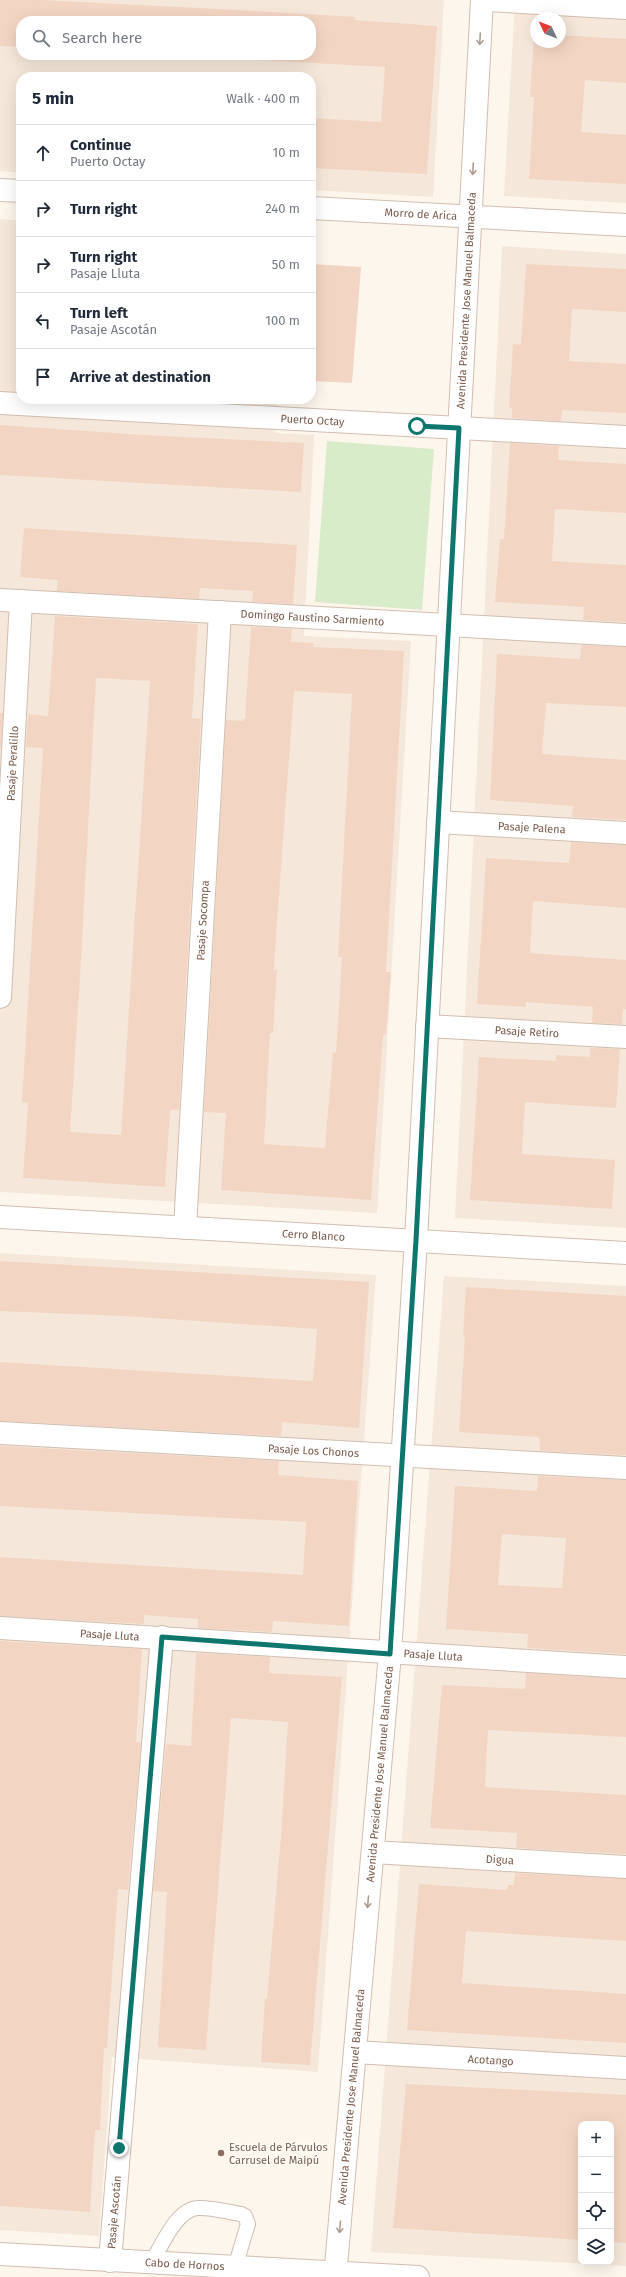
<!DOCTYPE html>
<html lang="en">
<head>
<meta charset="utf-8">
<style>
  :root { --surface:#fff; --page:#f2f2f3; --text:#1f2937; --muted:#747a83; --line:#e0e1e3 }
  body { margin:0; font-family:"Fira Sans",sans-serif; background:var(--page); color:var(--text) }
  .controls { position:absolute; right:12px; bottom:12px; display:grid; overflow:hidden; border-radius:8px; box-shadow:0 4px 16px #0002 }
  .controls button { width:36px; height:36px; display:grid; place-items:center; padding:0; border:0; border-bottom:1px solid var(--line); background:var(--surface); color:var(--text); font:20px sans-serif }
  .compass { position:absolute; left:530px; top:12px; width:36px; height:36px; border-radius:50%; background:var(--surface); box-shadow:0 4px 16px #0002; rotate:313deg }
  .stop { position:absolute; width:12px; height:12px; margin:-9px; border:3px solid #0f766e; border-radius:50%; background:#fff }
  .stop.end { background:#0f766e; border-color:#fff; box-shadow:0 1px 4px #0008 }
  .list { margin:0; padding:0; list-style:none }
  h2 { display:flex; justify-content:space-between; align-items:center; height:52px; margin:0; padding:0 16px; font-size:17px }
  h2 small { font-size:13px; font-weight:400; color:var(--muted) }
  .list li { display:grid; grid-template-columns:26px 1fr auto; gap:12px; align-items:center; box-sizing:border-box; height:56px; padding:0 16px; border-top:1px solid var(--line) }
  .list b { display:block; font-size:15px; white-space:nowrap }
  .list p { margin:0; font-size:13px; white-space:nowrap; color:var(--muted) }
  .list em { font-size:13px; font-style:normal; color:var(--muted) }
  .icon { flex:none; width:22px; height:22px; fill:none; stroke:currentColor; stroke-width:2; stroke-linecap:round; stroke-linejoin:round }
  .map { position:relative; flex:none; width:626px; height:2277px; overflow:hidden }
  .search { position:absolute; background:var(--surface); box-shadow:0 4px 16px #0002; left:16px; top:16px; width:300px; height:44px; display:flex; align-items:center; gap:10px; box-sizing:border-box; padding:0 14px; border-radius:16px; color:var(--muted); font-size:15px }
  .panel { position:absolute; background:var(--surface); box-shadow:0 4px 16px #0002; left:16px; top:72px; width:300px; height:332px; border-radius:16px }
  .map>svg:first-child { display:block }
</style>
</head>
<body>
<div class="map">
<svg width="626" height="2277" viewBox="0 0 626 2277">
  <rect width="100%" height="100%" fill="#fdf6ec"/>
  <!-- residential -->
  <g fill="#f5e8da" fill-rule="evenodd">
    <path d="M0,0h444l-11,197 -122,-7v-113h-290v96l-21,-2zM21,21h290v34h-290z"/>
    <path d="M515,0h111v203l-122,-7zM536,18h24v24h-24z"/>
    <polygon points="0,219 21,221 21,399 278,399 276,433 314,435 304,636 411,641 377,1213 0,1192"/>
    <polygon points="502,246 626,254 626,1228 455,1218"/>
    <polygon points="0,1253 376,1275 318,2072 112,2057 99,2236 0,2230"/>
    <path d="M444,1276l182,10v980l-255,-14zM581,2124h30v138h-30z"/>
  </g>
  <!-- green -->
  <polygon fill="#d8ecc9" points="327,441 434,449 422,610 315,602"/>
  <!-- building -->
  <g fill="#f3d5c3" fill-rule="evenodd">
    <polygon points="0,0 44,0 274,12 355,17 355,20 437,26 427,174 311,168 311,118 381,122 385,67 166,55 311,55 311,21 21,21 21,47 0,46"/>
    <polygon points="534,34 536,42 560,42 560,35 626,39 626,83 585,80 581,132 626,135 626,184 529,179 534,97 530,97"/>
    <polygon points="311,264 361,267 352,383 311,381"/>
    <polygon points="526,264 626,269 626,312 572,309 569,361 626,364 626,413 562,410 561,421 512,418 512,408 509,408 513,344 521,345"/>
    <polygon points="0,425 143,435 304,443 301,492 0,475"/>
    <polygon points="510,443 559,446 558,460 626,464 626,513 555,509 552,561 626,565 626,622 583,620 584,607 495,602 500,539 504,539"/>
    <polygon points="24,528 297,545 293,604 252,602 253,591 200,588 199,599 57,591 58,580 20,577"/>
    <path d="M55,616l143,8 -6,94 9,1 -22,391h-9l-5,77 -142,-9 5,-75 -6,-1 21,-354 -17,-1 2,-33 20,2zM96,678l54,3 -29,454 -51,-3 11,-171z"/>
    <path d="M251,627l41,2 -1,13 23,1 -1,4 91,4 -18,321h5l-5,63h-3l-12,165 -150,-10 5,-77 -22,-1 22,-392 17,1v-2h2zM294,691l58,3 -14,263h4l-6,96 -3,-1 -8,96 -61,-4 6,-111h3l4,-63h-3l3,-48z"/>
    <polygon points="581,645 626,647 626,707 546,703 542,754 626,760 626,820 572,817 573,806 490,800 497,654 580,659"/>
    <polygon points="0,713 3,713 1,747 0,747"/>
    <polygon points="571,842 626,845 626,908 533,901 530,953 626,960 626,1009 623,1009 622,1024 592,1023 593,1007 526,1002 526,1007 477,1004 486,858 569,863"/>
    <polygon points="590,1048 620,1049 616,1108 525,1102 522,1154 615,1160 612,1209 470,1200 479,1057 556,1061 556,1055 590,1057"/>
    <polygon points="0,1261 369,1282 359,1428 282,1422 281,1436 0,1421 0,1362 313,1381 317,1329 124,1316 0,1311"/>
    <polygon points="466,1287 626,1296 626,1455 540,1451 539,1437 459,1432 465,1336 463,1336"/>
    <polygon points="0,1446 279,1461 278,1475 358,1481 349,1626 273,1621 272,1632 198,1628 198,1619 144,1615 144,1624 0,1616 0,1557 303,1575 306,1522 0,1506"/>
    <path d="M538,1476l88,4v174l-99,-6 1,-14 -82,-5 9,-143 82,5zM502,1534l64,4 -4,50 -64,-3z"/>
    <polygon points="0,1641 142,1649 136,1742 141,1743 128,1890 118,1889 107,2048 104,2048 100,2130 95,2130 90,2212 0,2206"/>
    <polygon points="196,1653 270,1657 269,1673 342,1677 310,2065 261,2062 265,1999 267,1999 281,1836 288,1722 231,1718 206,2050 158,2047 167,1892 153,1891 166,1744 191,1746"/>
    <polygon points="526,1673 626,1679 626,1737 488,1730 485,1787 626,1795 626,1854 516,1848 517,1833 430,1828 442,1685 525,1689"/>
    <polygon points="515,1873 626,1879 626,1941 466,1931 462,1983 626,1994 626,2043 407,2030 419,1884 507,1890 508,1885 514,1885"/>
    <polygon points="406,2084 626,2095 626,2243 611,2242 611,2124 581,2124 581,2240 393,2228"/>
  </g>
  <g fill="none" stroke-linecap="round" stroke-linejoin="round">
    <!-- service casing -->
    <g stroke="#d1beb0" stroke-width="16">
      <path id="service" d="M151,2263c11,-17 25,-54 47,-55 13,-1 29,4 43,6l4,2 3,8 -13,43"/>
    </g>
    <!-- minor casing -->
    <g stroke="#d1beb0" stroke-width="24">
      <g id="minor">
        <polyline points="488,0 626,8"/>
        <polyline points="0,190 21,191"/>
        <path id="s1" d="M311,208l315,17"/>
        <path id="s2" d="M0,403l626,34"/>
        <path id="s3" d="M0,600l626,35"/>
        <path id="s4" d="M438,822l188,11"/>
        <path id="s5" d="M0,997l21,-396"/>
        <path id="s6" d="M427,1026l199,11"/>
        <path id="s7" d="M0,1217l626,36"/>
        <path id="s8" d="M185,1228l35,-616"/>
        <path id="s9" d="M0,1433l626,35"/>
        <path id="s10" d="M0,1628l626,39"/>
        <path id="s11" d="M373,1852l253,15"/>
        <path id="s12" d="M355,2052l271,16"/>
        <path id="s13" d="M0,2254l418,23"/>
        <path id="s14" d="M110,2261l52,-624"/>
        <path id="s15" d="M335,2277l55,-623 26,-414 66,-1240"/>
      </g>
    </g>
    <!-- service -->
    <use href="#service" stroke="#fff" stroke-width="14"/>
    <!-- minor -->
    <use href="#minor" stroke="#fff" stroke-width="22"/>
  </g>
  <!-- one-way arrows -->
  <defs><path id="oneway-shaft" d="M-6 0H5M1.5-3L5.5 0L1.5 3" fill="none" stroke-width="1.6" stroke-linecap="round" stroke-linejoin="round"/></defs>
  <g stroke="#af9d94">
    <use href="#oneway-shaft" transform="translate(480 39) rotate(93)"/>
    <use href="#oneway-shaft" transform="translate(473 169) rotate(93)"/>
    <use href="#oneway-shaft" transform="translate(368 1902) rotate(95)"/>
    <use href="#oneway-shaft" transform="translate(340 2227) rotate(95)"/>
  </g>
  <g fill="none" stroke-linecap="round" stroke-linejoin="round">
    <!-- route -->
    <polyline stroke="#0f766e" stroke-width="5" points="119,2148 162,1637 390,1654 416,1240 459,428 417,426"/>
  </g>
  <!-- markers -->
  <circle fill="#8d6e63" stroke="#fffaf3" stroke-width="1.5" cx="221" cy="2153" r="4"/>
  <g text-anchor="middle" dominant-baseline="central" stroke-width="3.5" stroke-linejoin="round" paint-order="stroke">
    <!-- street labels -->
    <g font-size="11" fill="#7a5c4d" stroke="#fffaf3">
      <text stroke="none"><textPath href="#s1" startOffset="110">Morro de Arica</textPath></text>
      <text stroke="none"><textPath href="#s15" startOffset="1981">Avenida Presidente Jose Manuel Balmaceda</textPath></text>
      <text stroke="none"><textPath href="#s2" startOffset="313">Puerto Octay</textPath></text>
      <text stroke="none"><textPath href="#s3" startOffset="313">Domingo Faustino Sarmiento</textPath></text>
      <text stroke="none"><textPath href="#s5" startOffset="234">Pasaje Peralillo</textPath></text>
      <text stroke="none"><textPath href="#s4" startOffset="94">Pasaje Palena</textPath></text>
      <text stroke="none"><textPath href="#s8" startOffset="308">Pasaje Socompa</textPath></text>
      <text stroke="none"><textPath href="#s6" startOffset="100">Pasaje Retiro</textPath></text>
      <text stroke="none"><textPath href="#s7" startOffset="314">Cerro Blanco</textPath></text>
      <text stroke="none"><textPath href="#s9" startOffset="314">Pasaje Los Chonos</textPath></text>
      <text stroke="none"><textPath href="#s10" startOffset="110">Pasaje Lluta</textPath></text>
      <text stroke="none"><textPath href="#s10" startOffset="434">Pasaje Lluta</textPath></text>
      <text stroke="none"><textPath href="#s15" startOffset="505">Avenida Presidente Jose Manuel Balmaceda</textPath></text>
      <text stroke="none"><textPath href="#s11" startOffset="127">Digua</textPath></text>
      <text stroke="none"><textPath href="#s12" startOffset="136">Acotango</textPath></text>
      <text stroke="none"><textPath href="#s15" startOffset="181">Avenida Presidente Jose Manuel Balmaceda</textPath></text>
      <text stroke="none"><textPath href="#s14" startOffset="49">Pasaje Ascotán</textPath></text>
      <text stroke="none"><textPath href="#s13" startOffset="185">Cabo de Hornos</textPath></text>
    </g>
    <!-- education labels -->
    <g font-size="11" fill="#785e54" stroke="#fffaf3" text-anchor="start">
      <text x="229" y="2147">Escuela de Párvulos<tspan x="229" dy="13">Carrusel de Maipú</tspan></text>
    </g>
  </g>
</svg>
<div class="controls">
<button>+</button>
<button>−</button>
<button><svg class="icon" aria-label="locate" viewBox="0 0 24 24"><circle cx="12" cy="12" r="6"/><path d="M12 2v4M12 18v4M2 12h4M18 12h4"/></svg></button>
<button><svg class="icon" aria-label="layers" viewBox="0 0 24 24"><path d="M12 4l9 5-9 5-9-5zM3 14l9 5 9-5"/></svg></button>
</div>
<svg class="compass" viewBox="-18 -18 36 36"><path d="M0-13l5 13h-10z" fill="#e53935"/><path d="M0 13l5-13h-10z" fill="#747a83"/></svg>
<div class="stop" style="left:417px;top:426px"></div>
<div class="stop end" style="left:119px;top:2148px"></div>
<div class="search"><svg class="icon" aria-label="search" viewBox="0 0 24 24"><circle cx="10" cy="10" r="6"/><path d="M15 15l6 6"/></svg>Search here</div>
<section class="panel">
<h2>5 min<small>Walk · 400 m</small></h2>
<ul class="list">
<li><svg class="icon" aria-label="ahead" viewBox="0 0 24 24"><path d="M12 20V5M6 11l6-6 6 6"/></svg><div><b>Continue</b><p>Puerto Octay</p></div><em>10 m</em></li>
<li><svg class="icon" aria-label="right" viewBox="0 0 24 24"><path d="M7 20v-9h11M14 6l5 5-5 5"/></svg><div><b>Turn right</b></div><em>240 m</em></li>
<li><svg class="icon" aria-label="right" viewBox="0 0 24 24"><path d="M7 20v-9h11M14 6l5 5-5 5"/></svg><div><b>Turn right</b><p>Pasaje Lluta</p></div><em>50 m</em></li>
<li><svg class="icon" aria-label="left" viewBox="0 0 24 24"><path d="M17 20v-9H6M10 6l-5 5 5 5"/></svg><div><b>Turn left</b><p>Pasaje Ascotán</p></div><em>100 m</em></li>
<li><svg class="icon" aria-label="arrive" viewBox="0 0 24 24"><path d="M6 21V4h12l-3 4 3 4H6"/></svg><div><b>Arrive at destination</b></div></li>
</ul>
</section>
</div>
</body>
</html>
